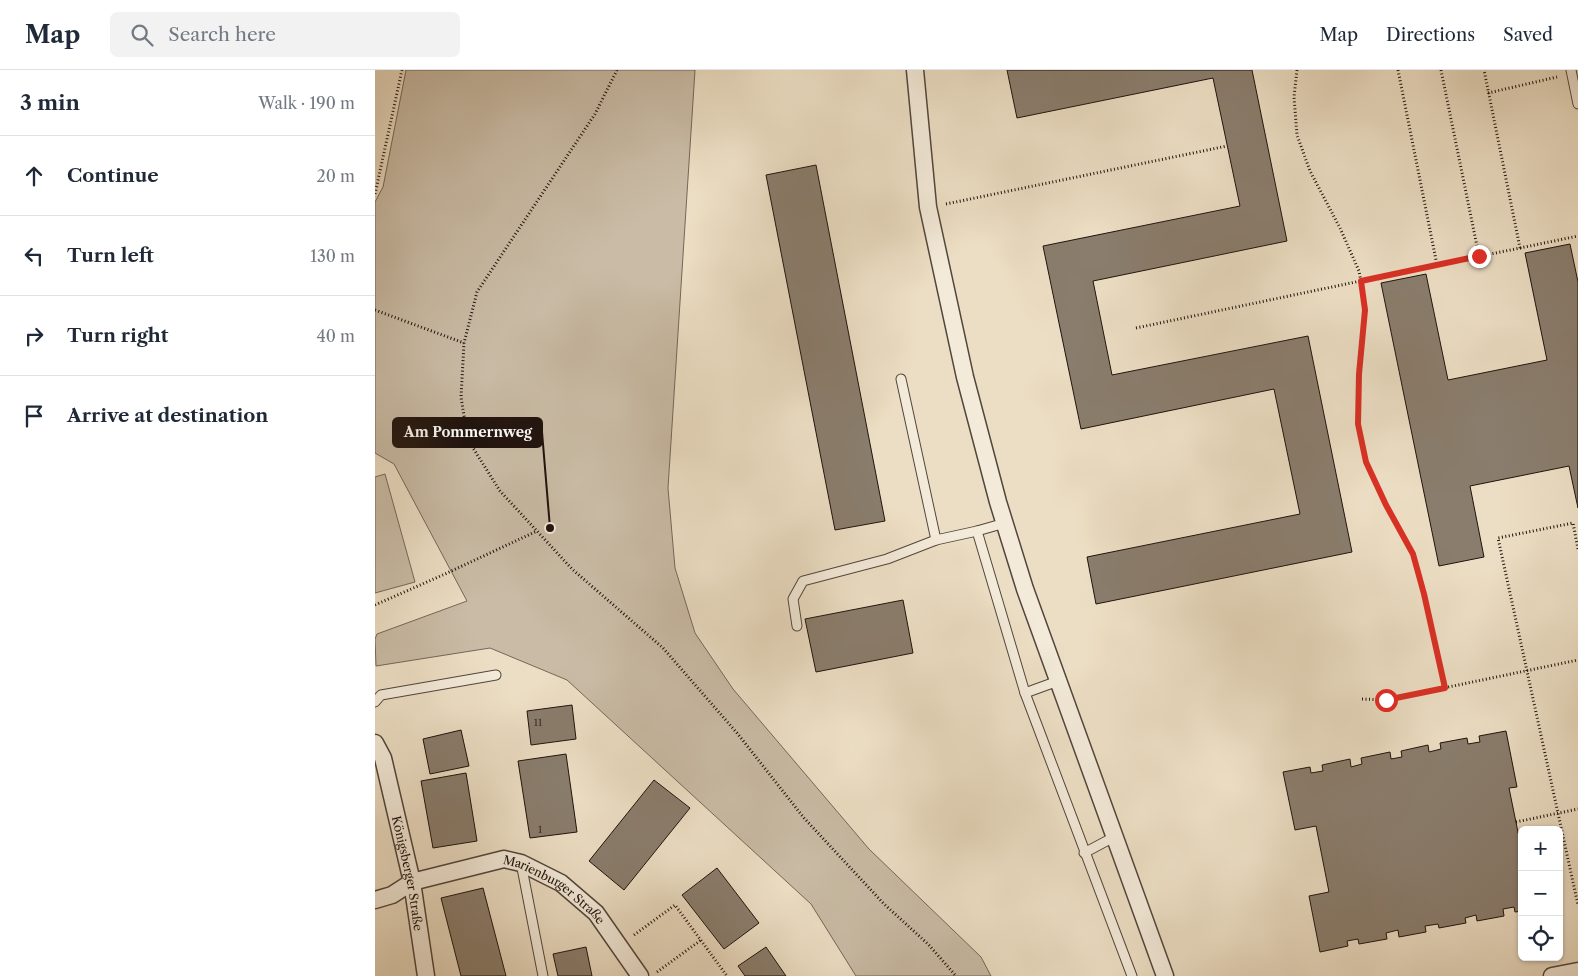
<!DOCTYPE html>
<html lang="en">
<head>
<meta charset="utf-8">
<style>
  :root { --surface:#fff; --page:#f2f2f3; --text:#1f2937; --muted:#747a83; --line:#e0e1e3 }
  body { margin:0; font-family:"Libre Caslon Text",serif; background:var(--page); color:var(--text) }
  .controls { position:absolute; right:15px; bottom:15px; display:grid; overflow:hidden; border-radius:8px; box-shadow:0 1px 4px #0004 }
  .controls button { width:45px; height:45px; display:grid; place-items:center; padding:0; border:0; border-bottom:1px solid var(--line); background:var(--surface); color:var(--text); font:25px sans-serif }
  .stop { position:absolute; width:15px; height:15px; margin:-11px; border:4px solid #d93025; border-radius:50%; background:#fff }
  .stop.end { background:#d93025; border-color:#fff; box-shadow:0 1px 5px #0008 }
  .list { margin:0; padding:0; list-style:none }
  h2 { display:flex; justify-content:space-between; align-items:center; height:65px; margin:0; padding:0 20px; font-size:21px }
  h2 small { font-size:16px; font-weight:400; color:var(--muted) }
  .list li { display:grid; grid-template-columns:32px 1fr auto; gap:15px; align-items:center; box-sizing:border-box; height:80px; padding:0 20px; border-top:1px solid var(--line) }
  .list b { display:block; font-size:19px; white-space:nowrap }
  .list em { font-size:16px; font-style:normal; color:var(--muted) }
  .icon { flex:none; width:28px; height:28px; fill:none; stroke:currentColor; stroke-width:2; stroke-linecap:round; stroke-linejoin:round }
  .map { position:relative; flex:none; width:1203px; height:906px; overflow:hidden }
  header { display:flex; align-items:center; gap:30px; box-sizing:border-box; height:70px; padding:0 25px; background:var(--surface); border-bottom:1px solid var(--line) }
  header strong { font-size:24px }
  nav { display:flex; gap:28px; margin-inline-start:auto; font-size:18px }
  .search { width:350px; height:45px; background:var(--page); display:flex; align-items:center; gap:12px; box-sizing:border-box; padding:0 18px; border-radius:8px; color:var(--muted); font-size:19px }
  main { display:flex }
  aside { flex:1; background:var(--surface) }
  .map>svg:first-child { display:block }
</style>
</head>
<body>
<header>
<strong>Map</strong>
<div class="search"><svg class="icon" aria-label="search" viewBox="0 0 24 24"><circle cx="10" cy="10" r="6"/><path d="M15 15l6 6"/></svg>Search here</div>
<nav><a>Map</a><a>Directions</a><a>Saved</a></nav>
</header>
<main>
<aside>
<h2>3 min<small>Walk · 190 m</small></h2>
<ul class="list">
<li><svg class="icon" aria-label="ahead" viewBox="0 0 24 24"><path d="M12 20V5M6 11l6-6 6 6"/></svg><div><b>Continue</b></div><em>20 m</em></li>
<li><svg class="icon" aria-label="left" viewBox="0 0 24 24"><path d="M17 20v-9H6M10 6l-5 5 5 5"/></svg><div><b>Turn left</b></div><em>130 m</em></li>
<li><svg class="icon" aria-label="right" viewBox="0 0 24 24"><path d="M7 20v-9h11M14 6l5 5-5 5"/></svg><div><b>Turn right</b></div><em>40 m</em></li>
<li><svg class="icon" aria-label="arrive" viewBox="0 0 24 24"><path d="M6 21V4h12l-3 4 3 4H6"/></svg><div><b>Arrive at destination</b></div></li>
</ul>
</aside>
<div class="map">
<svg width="1203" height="906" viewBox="0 0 1203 906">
  <rect width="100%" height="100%" fill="#ecdec4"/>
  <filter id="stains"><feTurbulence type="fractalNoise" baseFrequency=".004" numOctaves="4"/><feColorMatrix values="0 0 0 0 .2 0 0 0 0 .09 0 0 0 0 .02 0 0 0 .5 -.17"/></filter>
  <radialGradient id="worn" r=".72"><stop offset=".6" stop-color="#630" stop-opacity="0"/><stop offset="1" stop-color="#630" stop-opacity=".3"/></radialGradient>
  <!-- green -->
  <g fill="#c9bba5" stroke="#74675a">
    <polygon points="31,0 320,0 293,418 300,498 320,563 358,619 494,779 606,887 616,906 481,906 436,834 192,610 115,578 1,596 0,569 2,564 92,531 19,394 0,383 0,132 8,117"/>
    <polygon points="10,404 40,512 0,523 0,407"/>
  </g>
  <!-- building -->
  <g fill="#8a7d6d" stroke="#1f130e">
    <polygon points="632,0 877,0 912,171 718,211 737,305 933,266 977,482 721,534 712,487 925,444 899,319 706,359 668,176 865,136 838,8 642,48"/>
    <polygon points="441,95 510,451 460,460 391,105"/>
    <polygon points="1195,174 1203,212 1203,438 1194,396 1095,416 1109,487 1064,496 1006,213 1051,204 1073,310 1172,290 1150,183"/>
    <polygon points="528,530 538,583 441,602 430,549"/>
    <polygon points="197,635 201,669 156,675 152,641"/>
    <polygon points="86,660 94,696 55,704 48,669"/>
    <polygon points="1131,661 1142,717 1134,718 1147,782 1147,841 1140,842 1139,837 1128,839 1129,846 1102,851 1101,845 1090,848 1091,853 1064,858 1063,854 1050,856 1051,862 1024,867 1023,860 1011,863 1012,869 984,874 983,869 972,871 973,876 945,882 934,826 954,822 941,756 920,760 908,702 935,697 936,703 948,701 947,695 975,689 976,697 987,694 986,688 1015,682 1016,689 1027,687 1026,681 1053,675 1054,682 1066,679 1065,673 1092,668 1093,674 1105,672 1104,666"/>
    <polygon points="191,684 202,762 155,768 143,691"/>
    <polygon points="91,703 102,771 58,778 46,711"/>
    <polygon points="279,710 315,738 249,820 214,791"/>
    <polygon points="342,798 384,853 349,879 307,825"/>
    <polygon points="108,818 131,906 86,906 66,828"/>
    <polygon points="211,877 217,906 183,906 178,884"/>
    <polygon points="391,877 411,906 370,906 363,896"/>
  </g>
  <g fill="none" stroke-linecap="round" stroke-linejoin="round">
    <!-- lane casing -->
    <g stroke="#52463c" stroke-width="11">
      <g id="lane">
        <polyline points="1196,0 1203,34"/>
        <polyline points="526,309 561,470 602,461"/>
        <polyline points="630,453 602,461 650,623 757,906"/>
        <polyline points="422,556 418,529 428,511 512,489 561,470"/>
        <polyline points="650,623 683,611"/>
        <polyline points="0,632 6,625 121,605"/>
        <polyline points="709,783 739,767"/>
        <polyline points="146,793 168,906"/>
      </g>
    </g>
    <!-- street casing -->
    <g stroke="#52463c" stroke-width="19">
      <g id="street">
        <polyline points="540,0 553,137 590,307 623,432 650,519 790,906"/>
        <path id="s1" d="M0,673l8,15 29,124 14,94"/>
        <path id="s2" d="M0,830l17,-5 20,-13 92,-23 17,4 40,20 35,30 44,63"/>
        <polyline points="1177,906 1203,901"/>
      </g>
    </g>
    <!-- path -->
    <g stroke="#1f130e" stroke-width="3" stroke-dasharray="1 2.5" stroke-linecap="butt">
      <polyline points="242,0 220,44 102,222 89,273 86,327 93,370 125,421 197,499 288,578 362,663 429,748 509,834 553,874 581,906"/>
      <polyline points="922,0 919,27 922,65 935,101 965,158 984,201 991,240 984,304 983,355 991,392 1011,435 1038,484 1049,524 1070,618"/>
      <polyline points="1023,0 1062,195 1145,178 1109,0"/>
      <polyline points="1066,0 1104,186"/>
      <polyline points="1113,23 1182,7"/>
      <polyline points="0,124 27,0"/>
      <polyline points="571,134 852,76"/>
      <polyline points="1145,178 1203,166"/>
      <polyline points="0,240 89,273"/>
      <polyline points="761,258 1062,195"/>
      <polyline points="1203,479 1198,453 1123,468 1203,835"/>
      <polyline points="0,535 70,504 162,461"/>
      <polyline points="987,629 1011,630 1203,590"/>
      <polyline points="1141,752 1203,739"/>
      <polyline points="259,865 300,835 352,906"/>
      <polyline points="282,902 326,870"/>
    </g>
    <!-- lane -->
    <use href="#lane" stroke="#f3ead9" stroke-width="9"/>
    <!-- street -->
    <use href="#street" stroke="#f3ead9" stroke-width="16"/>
  </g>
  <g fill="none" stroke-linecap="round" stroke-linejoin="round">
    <!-- route -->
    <polyline stroke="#d93025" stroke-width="6" points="1011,630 1070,618 1049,524 1038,484 1011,435 991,392 983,354 984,304 990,240 986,211 1104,186"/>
  </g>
  <g text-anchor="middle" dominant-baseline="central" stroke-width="5" stroke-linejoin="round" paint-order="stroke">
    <!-- number labels -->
    <g font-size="10" fill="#3a2e26">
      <text x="163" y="652">11</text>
      <text x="165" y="759">1</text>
    </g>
    <!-- street labels -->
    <g font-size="12" fill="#1f130e" stroke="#f3ead9">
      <text stroke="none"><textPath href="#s1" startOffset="135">Königsberger Straße</textPath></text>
      <text stroke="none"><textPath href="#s2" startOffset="196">Marienburger Straße</textPath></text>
    </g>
  </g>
  <!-- callouts -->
  <path fill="none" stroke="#1f130e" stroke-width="2" d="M175 458L167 362"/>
  <circle fill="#1f130e" stroke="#f3ead9" stroke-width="2" cx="175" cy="458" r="5"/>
  <rect fill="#1f130e" stroke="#1f130e" stroke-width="2" x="18" y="348" width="149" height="29" rx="5"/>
  <g font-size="14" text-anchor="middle" font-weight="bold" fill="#fff">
    <text x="93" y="367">Am Pommernweg</text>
  </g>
  <rect width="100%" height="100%" filter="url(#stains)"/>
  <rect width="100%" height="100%" fill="url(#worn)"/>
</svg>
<div class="controls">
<button>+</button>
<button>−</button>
<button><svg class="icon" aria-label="locate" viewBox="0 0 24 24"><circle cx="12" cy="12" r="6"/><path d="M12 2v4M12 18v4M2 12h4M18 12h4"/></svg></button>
</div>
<div class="stop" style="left:1011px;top:630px"></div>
<div class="stop end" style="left:1104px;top:186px"></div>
</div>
</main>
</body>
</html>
